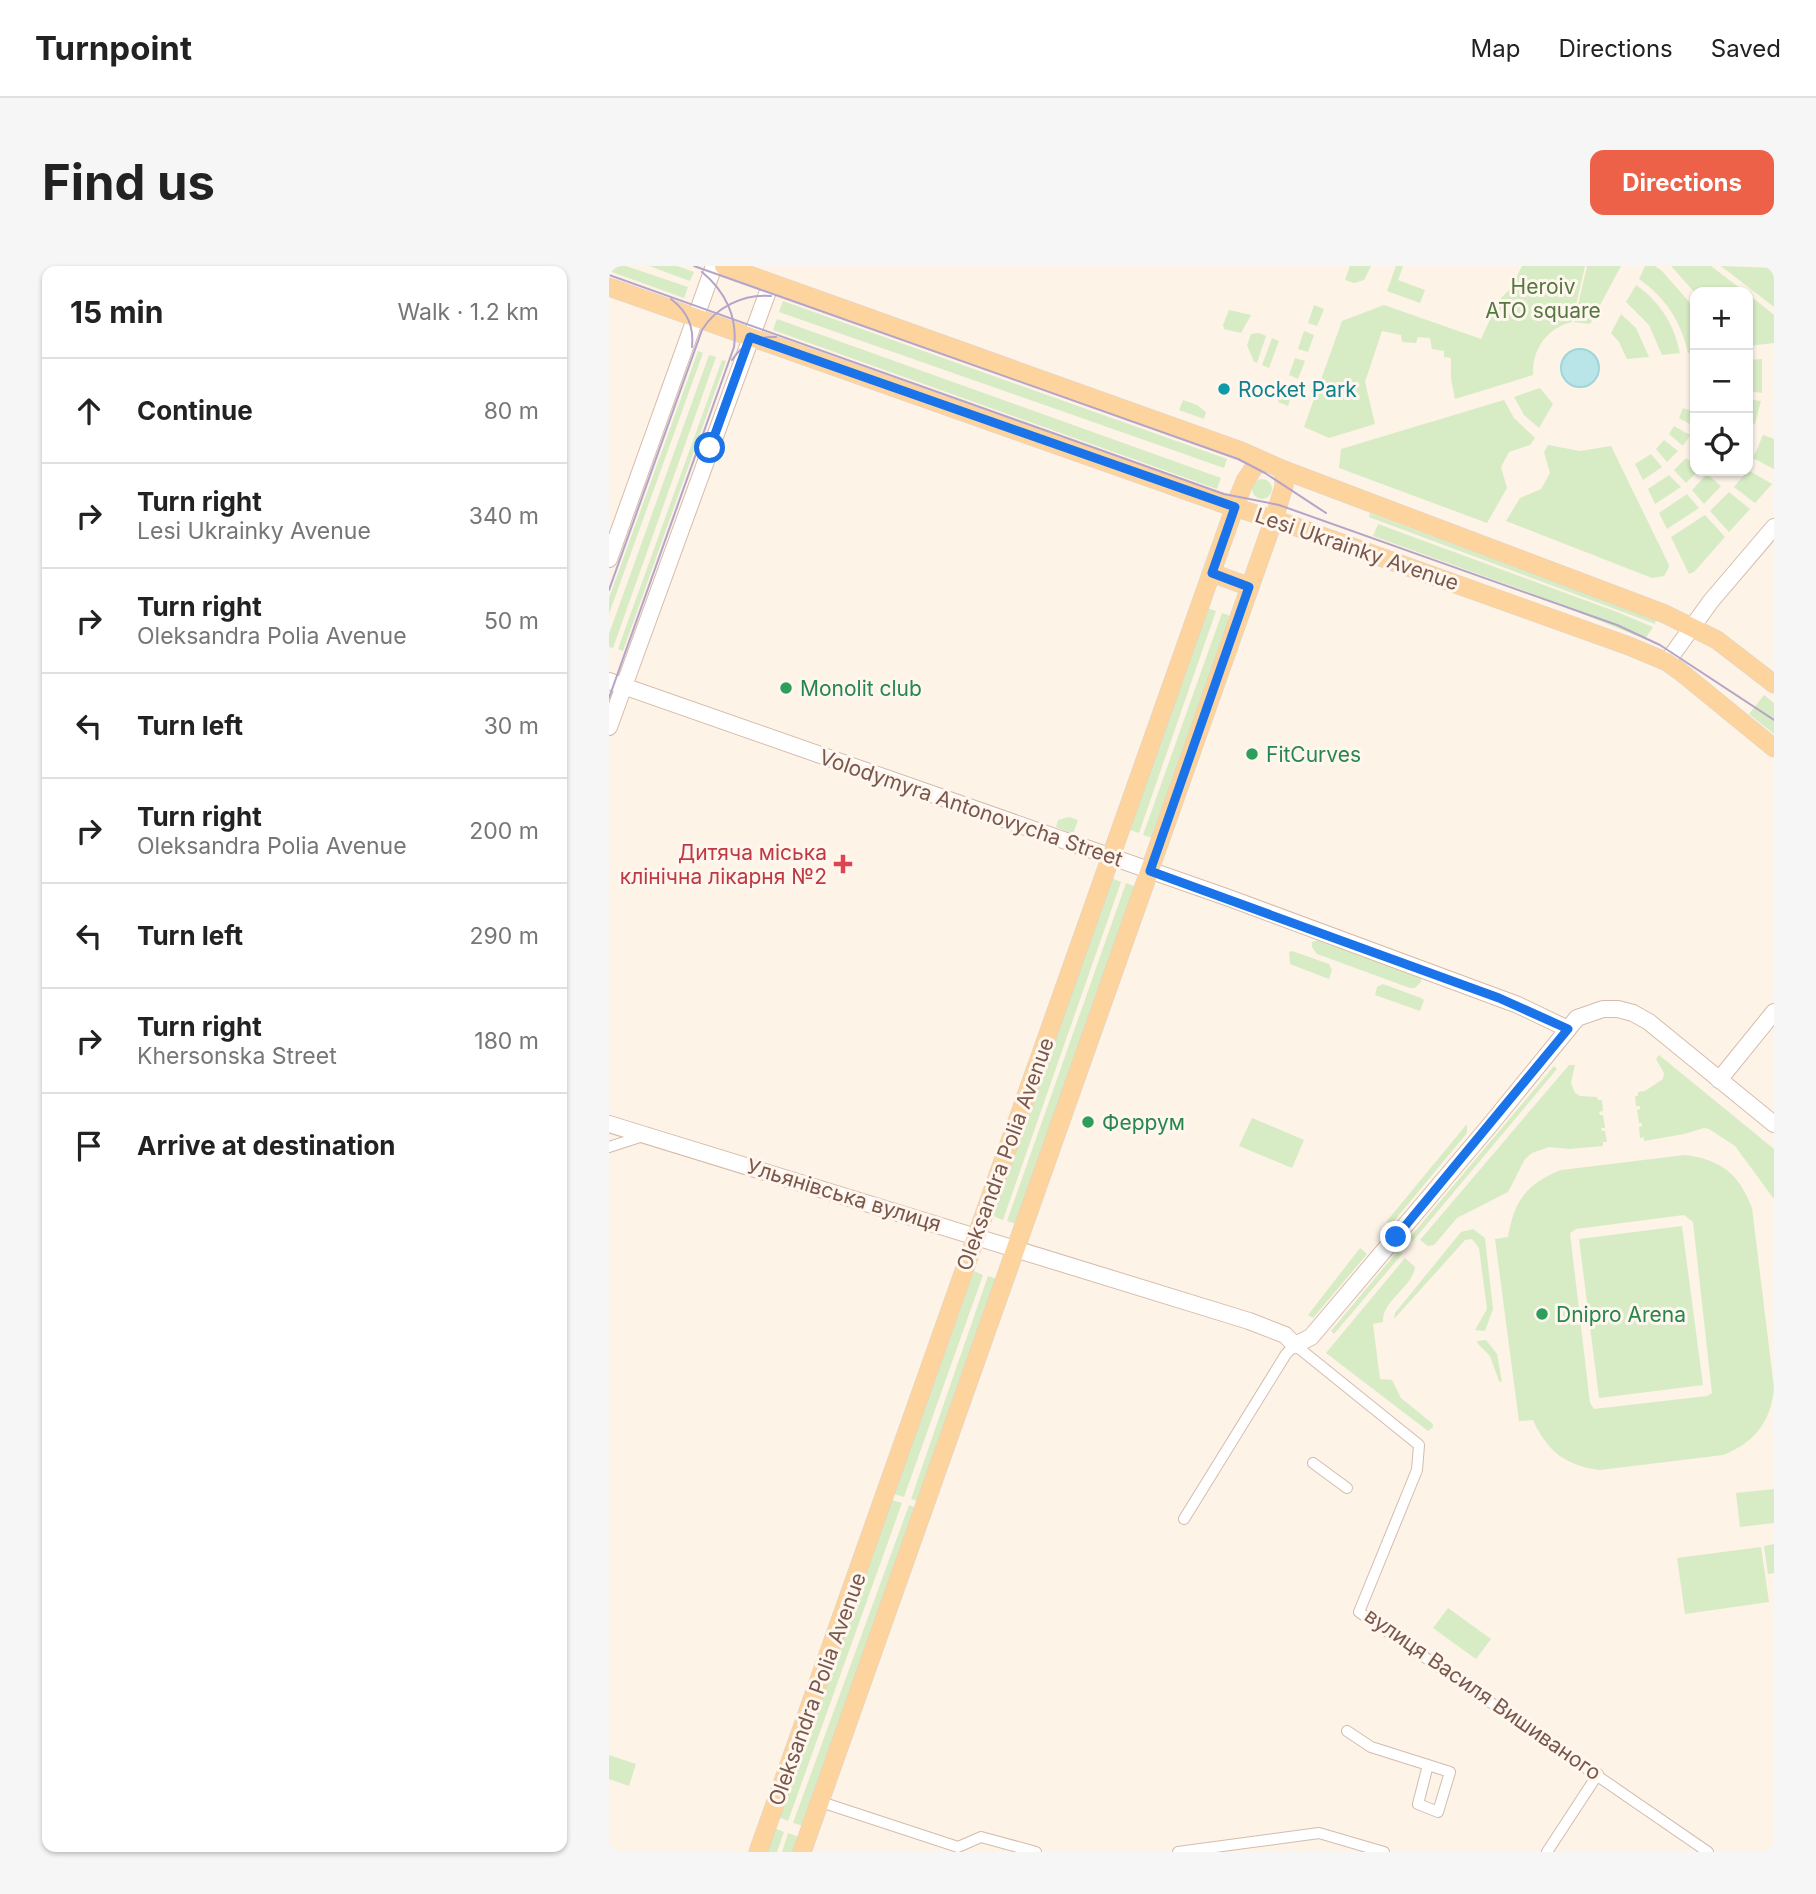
<!DOCTYPE html>
<html lang="en">
<head>
<meta charset="utf-8">
<style>
  :root { --surface:#fff; --page:#f6f6f6; --text:#222; --muted:#767676; --line:#e0e0e0; --accent:#ec6148 }
  body { margin:0; font-family:Inter,sans-serif; background:var(--page); color:var(--text) }
  .controls { position:absolute; right:21px; top:21px; display:grid; overflow:hidden; border-radius:14px; box-shadow:0 2px 5px #0004 }
  .controls button { width:63px; height:63px; display:grid; place-items:center; padding:0; border:0; border-bottom:2px solid var(--line); background:var(--surface); color:var(--text); font:35px sans-serif }
  .stop { position:absolute; width:21px; height:21px; margin:-16px; border:5px solid #1a73e8; border-radius:50%; background:#fff }
  .stop.end { background:#1a73e8; border-color:#fff; box-shadow:0 2px 7px #0008 }
  .list { margin:0; padding:0; list-style:none }
  h2 { display:flex; justify-content:space-between; align-items:center; height:91px; margin:0; padding:0 28px; font-size:30px }
  h2 small { font-size:23px; font-weight:400; color:var(--muted) }
  .list li { display:grid; grid-template-columns:46px 1fr auto; gap:21px; align-items:center; box-sizing:border-box; height:105px; padding:0 28px; border-top:2px solid var(--line) }
  .list b { display:block; font-size:26px; white-space:nowrap }
  .list p { margin:0; font-size:23px; white-space:nowrap; color:var(--muted) }
  .list em { font-size:23px; font-style:normal; color:var(--muted) }
  .icon { flex:none; width:38px; height:38px; fill:none; stroke:currentColor; stroke-width:2; stroke-linecap:round; stroke-linejoin:round }
  .map { position:relative; flex:none; width:1165px; height:1586px; overflow:hidden; border-radius:14px }
  header { display:flex; align-items:center; gap:42px; box-sizing:border-box; height:98px; padding:0 35px; background:var(--surface); border-bottom:2px solid var(--line) }
  header strong { font-size:33px }
  nav { display:flex; gap:38px; margin-inline-start:auto; font-size:24px }
  .intro { display:flex; align-items:center; justify-content:space-between; box-sizing:border-box; height:168px; padding:0 42px }
  h1 { margin:0; font-size:49px }
  .button { padding:18px 32px; border-radius:14px; background:var(--accent); color:#fff; font-size:24px; font-weight:700 }
  main { display:flex; gap:42px; padding:0 42px }
  aside { flex:1; background:var(--surface); border-radius:14px; box-shadow:0 2px 5px #0004 }
  .map>svg:first-child { display:block }
</style>
</head>
<body>
<header>
<strong>Turnpoint</strong>
<nav><a>Map</a><a>Directions</a><a>Saved</a></nav>
</header>
<div class="intro"><h1>Find us</h1><a class="button">Directions</a></div>
<main>
<aside>
<h2>15 min<small>Walk · 1.2 km</small></h2>
<ul class="list">
<li><svg class="icon" aria-label="ahead" viewBox="0 0 24 24"><path d="M12 20V5M6 11l6-6 6 6"/></svg><div><b>Continue</b></div><em>80 m</em></li>
<li><svg class="icon" aria-label="right" viewBox="0 0 24 24"><path d="M7 20v-9h11M14 6l5 5-5 5"/></svg><div><b>Turn right</b><p>Lesi Ukrainky Avenue</p></div><em>340 m</em></li>
<li><svg class="icon" aria-label="right" viewBox="0 0 24 24"><path d="M7 20v-9h11M14 6l5 5-5 5"/></svg><div><b>Turn right</b><p>Oleksandra Polia Avenue</p></div><em>50 m</em></li>
<li><svg class="icon" aria-label="left" viewBox="0 0 24 24"><path d="M17 20v-9H6M10 6l-5 5 5 5"/></svg><div><b>Turn left</b></div><em>30 m</em></li>
<li><svg class="icon" aria-label="right" viewBox="0 0 24 24"><path d="M7 20v-9h11M14 6l5 5-5 5"/></svg><div><b>Turn right</b><p>Oleksandra Polia Avenue</p></div><em>200 m</em></li>
<li><svg class="icon" aria-label="left" viewBox="0 0 24 24"><path d="M17 20v-9H6M10 6l-5 5 5 5"/></svg><div><b>Turn left</b></div><em>290 m</em></li>
<li><svg class="icon" aria-label="right" viewBox="0 0 24 24"><path d="M7 20v-9h11M14 6l5 5-5 5"/></svg><div><b>Turn right</b><p>Khersonska Street</p></div><em>180 m</em></li>
<li><svg class="icon" aria-label="arrive" viewBox="0 0 24 24"><path d="M6 21V4h12l-3 4 3 4H6"/></svg><div><b>Arrive at destination</b></div></li>
</ul>
</aside>
<div class="map">
<svg width="1165" height="1586" viewBox="0 0 1165 1586">
  <rect width="100%" height="100%" fill="#fdf3e7"/>
  <!-- green -->
  <g fill="#d7ecc4" fill-rule="evenodd">
    <polygon points="0,0 17,0 79,21 75,32 0,5"/>
    <polygon points="40,0 68,0 85,6 81,15"/>
    <polygon points="741,0 762,0 755,14 745,17 736,14"/>
    <polygon points="787,0 794,0 789,14 816,24 811,37 778,25"/>
    <path d="M913,0h63l-13,56c-25,6 -40,27 -39,53l-78,24 -4,-20v-21l-7,-1v-6l-12,-2 -2,-11 -12,-1 -2,6 -14,-1 -1,-7 -19,-4 -17,51 10,42 -46,14 -25,-11 38,-106 42,-16 97,34 18,-39 12,-12z"/>
    <polygon points="978,0 1012,0 981,58 965,56"/>
    <path d="M1036,0h10l7,5 28,32 5,10v39l-7,1c-7,-32 -23,-56 -49,-74z"/>
    <polygon points="1062,0 1102,0 1136,26 1086,27"/>
    <polygon points="1112,0 1165,2 1165,41"/>
    <path d="M1027,19c24,17 38,39 44,68l-18,2 -13,-30 -23,-23z"/>
    <polygon points="1139,28 1165,49 1165,77 1139,80"/>
    <polygon points="174,35 618,193 615,202 170,46"/>
    <polygon points="705,39 715,43 708,60 699,57"/>
    <polygon points="620,44 642,49 632,67 615,63 614,59"/>
    <polygon points="1012,48 1027,62 1040,91 1018,93 1010,76 1002,67"/>
    <polygon points="168,53 612,212 608,223 164,64"/>
    <polygon points="695,65 705,69 699,86 689,83"/>
    <polygon points="650,67 657,70 648,97 645,96 638,79 642,68"/>
    <polygon points="663,72 670,75 660,102 653,99"/>
    <polygon points="89,85 94,87 0,348 0,332"/>
    <polygon points="100,89 107,91 4,382 0,381 0,368"/>
    <polygon points="686,92 696,95 689,113 680,109"/>
    <polygon points="1153,93 1153,127 1139,125 1139,94"/>
    <polygon points="113,94 117,95 14,385 9,383"/>
    <polygon points="676,119 685,122 679,140 669,136"/>
    <polygon points="931,122 944,138 930,162 915,149 905,131"/>
    <polygon points="1139,133 1152,135 1146,158 1139,156"/>
    <polygon points="574,134 588,139 597,146 595,153 570,144"/>
    <polygon points="895,134 905,152 926,172 921,179 900,186 892,201 898,222 878,257 730,202 732,183"/>
    <polygon points="1074,142 1086,146 1086,161 1070,152"/>
    <polygon points="1065,160 1081,169 1074,180 1060,168"/>
    <polygon points="1154,169 1165,173 1165,203 1144,192"/>
    <polygon points="1055,174 1069,185 1058,196 1047,183"/>
    <polygon points="939,179 971,185 1002,180 1059,297 1060,301 1055,310 1043,312 897,255 911,232 932,223 941,207 935,186"/>
    <polygon points="1042,188 1053,201 1034,214 1026,198"/>
    <polygon points="1077,192 1086,199 1086,205 1089,205 1077,217 1065,204"/>
    <polygon points="1139,204 1163,218 1146,237 1125,221"/>
    <polygon points="1098,208 1112,220 1095,238 1083,224"/>
    <polygon points="1060,209 1072,221 1046,238 1039,223"/>
    <circle cx="653" cy="223" r="10"/>
    <polygon points="1120,226 1141,243 1120,266 1101,245"/>
    <polygon points="1078,228 1090,242 1058,263 1050,247"/>
    <polygon points="761,247 1047,354 1046,358 760,251"/>
    <polygon points="1096,249 1116,271 1085,306 1080,308 1062,271"/>
    <polygon points="769,258 1008,346 1044,361 1036,373 919,326 764,270"/>
    <polygon points="598,342 607,345 530,567 521,564"/>
    <polygon points="613,347 622,350 543,572 534,569"/>
    <polygon points="1155,429 1165,437 1165,468 1140,448"/>
    <polygon points="460,551 469,554 464,568 447,561 449,554"/>
    <polygon points="502,612 512,616 394,954 384,950"/>
    <polygon points="517,617 527,621 408,958 398,955"/>
    <polygon points="709,674 812,711 812,716 806,722 801,722 708,688 703,681 703,676"/>
    <polygon points="683,685 720,698 723,704 720,713 681,698 680,686"/>
    <polygon points="774,718 812,732 815,734 811,745 766,729 768,721"/>
    <polygon points="1050,789 1165,883 1165,933 1126,880 1100,863 1095,862 1075,868 1035,875 1035,871 1031,872 1030,861 1033,860 1033,857 1030,857 1028,844 1031,843 1031,840 1027,840 1026,830 1029,830 1029,826 1036,825 1054,813 1055,807 1047,793"/>
    <polygon points="960,799 966,799 962,817 966,827 971,830 988,831 989,834 993,834 994,845 990,846 991,849 994,849 996,862 992,862 993,865 996,865 998,876 994,876 994,880 961,883 940,881 923,887 916,893 899,926 848,952 825,979 819,980 811,974"/>
    <polygon points="945,800 948,803 803,976 802,970"/>
    <polygon points="643,852 695,874 683,902 630,880"/>
    <polygon points="858,858 858,867 785,955 781,957 777,956"/>
    <path d="M1076,889c37,5 54,19 67,53l22,180c-3,34 -20,55 -51,67l-123,15c-34,-4 -53,-19 -67,-50l-14,1 -24,-182 13,-2c6,-36 18,-53 53,-67zM1075,949l9,7 19,171 -5,3 -113,13 -4,-6 -20,-170 6,-4z"/>
    <polygon points="1073,960 1094,1119 990,1132 970,973"/>
    <polygon points="864,963 876,972 884,1043 876,1065 866,1064 878,1043 870,982 863,973 856,974 785,1053 786,1047 852,966"/>
    <polygon points="751,982 758,988 704,1052 699,1049"/>
    <polygon points="788,986 794,987 725,1068 722,1065"/>
    <path d="M796,992l10,9c-3,21 -33,33 -32,55l-10,2 7,55 12,1 9,18 32,26v3l-5,4 -102,-78z"/>
    <polygon points="365,1005 374,1009 295,1231 285,1228"/>
    <polygon points="379,1010 388,1013 311,1236 302,1233"/>
    <polygon points="877,1074 888,1088 893,1116 890,1115 881,1090 869,1078 868,1075"/>
    <polygon points="1165,1223 1165,1257 1131,1261 1127,1227"/>
    <polygon points="283,1234 293,1237 179,1555 169,1551"/>
    <polygon points="300,1239 310,1243 195,1560 184,1557"/>
    <polygon points="1165,1278 1165,1307 1159,1308 1155,1280"/>
    <polygon points="1152,1281 1160,1336 1076,1348 1068,1292"/>
    <polygon points="839,1342 882,1373 867,1393 824,1362"/>
    <polygon points="0,1489 27,1498 20,1520 0,1513"/>
    <polygon points="165,1562 175,1566 168,1586 156,1586"/>
    <polygon points="179,1567 190,1571 185,1586 173,1586"/>
  </g>
  <!-- water -->
  <circle fill="#bae5e8" stroke="#a0d5db" stroke-width="2" cx="971" cy="102" r="19"/>
  <g fill="none" stroke-linecap="round" stroke-linejoin="round">
    <!-- street casing -->
    <g stroke="#d3bcaf" stroke-width="12">
      <g id="street">
        <polyline points="0,881 34,870"/>
        <polyline points="704,1197 738,1222"/>
        <polyline points="575,1253 677,1088 686,1079 810,1179 808,1204 750,1346 1099,1586"/>
        <polyline points="738,1465 762,1481 819,1499 809,1538 829,1546 841,1506 819,1499"/>
        <polyline points="212,1536 349,1581 372,1571 427,1586"/>
        <polyline points="569,1586 710,1567 775,1586"/>
        <polyline points="938,1586 989,1508"/>
      </g>
    </g>
    <!-- secondary casing -->
    <g stroke="#d6bcac" stroke-width="18">
      <g id="secondary">
        <polyline points="0,293 105,0"/>
        <polyline points="1058,396 1102,335 1165,261"/>
        <polyline points="0,415 620,632 909,739 959,763"/>
        <polyline points="0,461 162,17"/>
        <polyline points="1110,814 1165,746"/>
        <polyline points="0,858 640,1055 676,1069 686,1079 702,1071 881,859 968,752 994,743 1009,743 1024,747 1040,756 1165,858"/>
      </g>
    </g>
    <!-- primary casing -->
    <g stroke="#dcd3d0" stroke-width="19">
      <g id="primary">
        <polyline points="115,0 632,185 675,204 1056,348 1108,374 1165,418"/>
        <polyline points="0,21 612,237 682,259 1020,380 1058,396 1072,406 1165,482"/>
        <polyline points="603,307 641,321"/>
        <polyline points="149,1586 629,232 636,215 650,194"/>
        <polyline points="193,1586 665,253 675,220 675,204"/>
      </g>
    </g>
    <!-- street -->
    <use href="#street" stroke="#fff" stroke-width="10"/>
    <!-- secondary -->
    <use href="#secondary" stroke="#fff" stroke-width="16"/>
    <!-- primary -->
    <use href="#primary" stroke="#fed49e" stroke-width="18"/>
    <!-- tram -->
    <g stroke="#b5a4c8" stroke-width="2">
      <polyline points="85,0 629,193 656,207 717,247"/>
      <polyline points="0,9 615,228 670,239 1008,359 1051,379 1165,454"/>
      <path d="M62,33c17,13 23,28 21,48"/>
      <path d="M123,94c11,-16 24,-24 44,-23"/>
      <path d="M0,324l93,-260c14,-23 41,-36 69,-34"/>
      <path d="M0,432l125,-351c4,-30 -9,-56 -32,-75"/>
    </g>
  </g>
  <g fill="none" stroke-linecap="round" stroke-linejoin="round">
    <!-- route -->
    <polyline stroke="#1a73e8" stroke-width="9" points="101,182 141,71 626,241 603,307 640,321 541,605 890,732 959,763 787,971"/>
  </g>
  <!-- markers -->
  <circle fill="#0f9aa8" stroke="#fff7ef" stroke-width="2.5" cx="615" cy="123" r="7"/>
  <g fill="#2e9e5b" stroke="#fff7ef" stroke-width="2.5">
    <circle cx="177" cy="422" r="7"/>
    <circle cx="643" cy="488" r="7"/>
    <circle cx="479" cy="856" r="7"/>
    <circle cx="933" cy="1048" r="7"/>
  </g>
  <path fill="#e0444e" stroke="#fff7ef" stroke-width="2.5" d="M230.5 587.5h7v7h7v7h-7v7h-7v-7h-7v-7h7z"/>
  <g text-anchor="middle" dominant-baseline="central" stroke-width="6" stroke-linejoin="round" paint-order="stroke">
    <!-- park labels -->
    <g font-size="21" fill="#53793e" stroke="#fff7ef">
      <text x="934" y="20">Heroiv<tspan x="934" dy="24">ATO square</tspan></text>
    </g>
    <!-- culture labels -->
    <g font-size="21" fill="#0d838f" stroke="#fff7ef" text-anchor="start">
      <text x="629" y="123">Rocket Park</text>
    </g>
    <!-- street labels -->
    <g font-size="21" fill="#79574a" stroke="#fff7ef">
      <text transform="translate(748 283) rotate(19)">Lesi Ukrainky Avenue</text>
      <text transform="translate(362 542) rotate(19)">Volodymyra Antonovycha Street</text>
      <text transform="translate(396 888) rotate(-70)">Oleksandra Polia Avenue</text>
      <text transform="translate(235 929) rotate(17)">Ульянівська вулиця</text>
      <text transform="translate(208 1423) rotate(-70)">Oleksandra Polia Avenue</text>
      <text transform="translate(874 1428) rotate(35)">вулиця Василя Вишиваного</text>
    </g>
    <!-- leisure labels -->
    <g font-size="21" fill="#27864d" stroke="#fff7ef" text-anchor="start">
      <text x="191" y="422">Monolit club</text>
      <text x="657" y="488">FitCurves</text>
      <text x="493" y="856">Феррум</text>
      <text x="947" y="1048">Dnipro Arena</text>
    </g>
    <!-- health labels -->
    <g font-size="21" fill="#be3a42" stroke="#fff7ef" text-anchor="end">
      <text x="218" y="586">Дитяча міська<tspan x="218" dy="24">клінічна лікарня №2</tspan></text>
    </g>
  </g>
</svg>
<div class="controls">
<button>+</button>
<button>−</button>
<button><svg class="icon" aria-label="locate" viewBox="0 0 24 24"><circle cx="12" cy="12" r="6"/><path d="M12 2v4M12 18v4M2 12h4M18 12h4"/></svg></button>
</div>
<div class="stop" style="left:101px;top:182px"></div>
<div class="stop end" style="left:787px;top:971px"></div>
</div>
</main>
</body>
</html>
